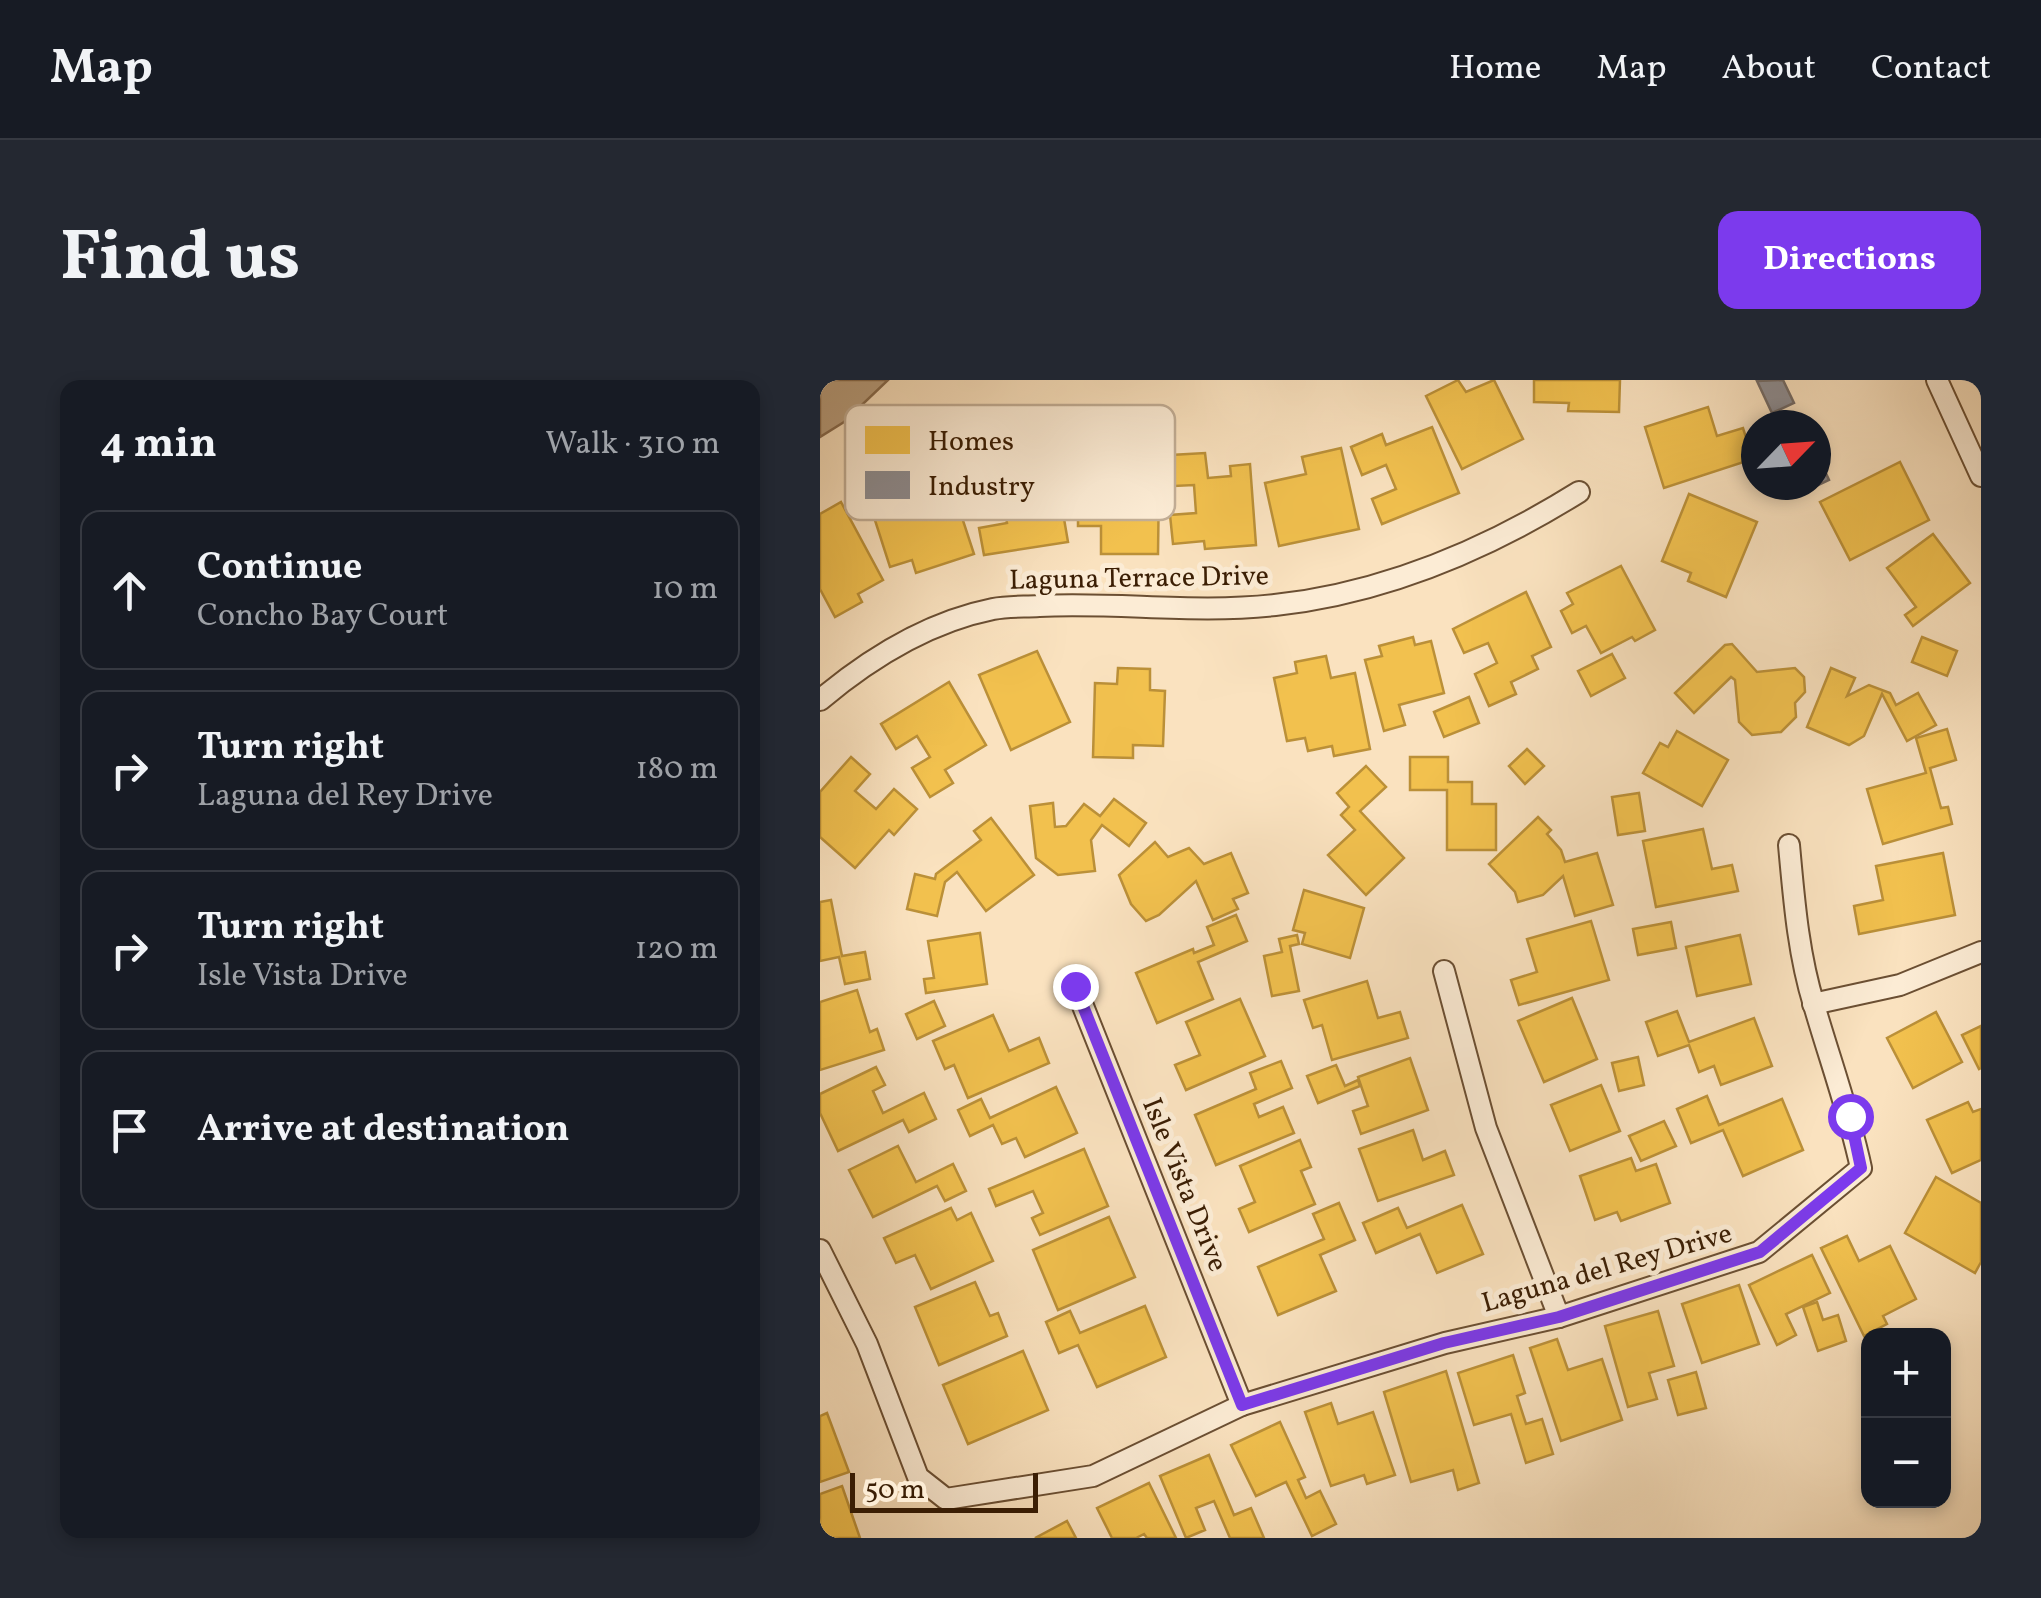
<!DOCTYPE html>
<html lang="en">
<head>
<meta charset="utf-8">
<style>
  :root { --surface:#171b24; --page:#242831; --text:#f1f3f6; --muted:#9ea1a6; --line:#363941; --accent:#7c3aed }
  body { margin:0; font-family:Vollkorn,serif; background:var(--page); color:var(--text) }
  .controls { position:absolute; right:30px; bottom:30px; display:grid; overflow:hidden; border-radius:20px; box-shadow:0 5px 15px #0003 }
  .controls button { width:90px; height:90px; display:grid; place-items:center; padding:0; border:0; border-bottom:2px solid var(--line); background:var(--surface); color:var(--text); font:50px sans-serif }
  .compass { position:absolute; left:921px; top:30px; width:90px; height:90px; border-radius:50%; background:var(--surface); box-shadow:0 5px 15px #0003; rotate:65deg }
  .scale { position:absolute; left:30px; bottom:25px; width:188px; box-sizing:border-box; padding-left:10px; border:5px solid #3b1e04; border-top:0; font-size:28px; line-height:35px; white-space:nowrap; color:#3b1e04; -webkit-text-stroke:8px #fcecd5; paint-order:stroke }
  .stop { position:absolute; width:30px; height:30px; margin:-22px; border:8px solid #7c3aed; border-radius:50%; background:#fff }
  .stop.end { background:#7c3aed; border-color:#fff; box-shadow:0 2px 10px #0008 }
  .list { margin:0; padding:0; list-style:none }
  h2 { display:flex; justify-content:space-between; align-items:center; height:130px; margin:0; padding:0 40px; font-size:42px }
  h2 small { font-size:32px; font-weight:400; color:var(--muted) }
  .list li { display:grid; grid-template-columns:65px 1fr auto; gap:30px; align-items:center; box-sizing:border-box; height:160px; margin:0 20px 20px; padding:0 20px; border:2px solid var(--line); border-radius:20px }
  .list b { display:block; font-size:38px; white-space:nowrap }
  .list p { margin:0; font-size:32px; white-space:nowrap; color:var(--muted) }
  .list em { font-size:32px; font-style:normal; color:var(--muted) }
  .icon { flex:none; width:55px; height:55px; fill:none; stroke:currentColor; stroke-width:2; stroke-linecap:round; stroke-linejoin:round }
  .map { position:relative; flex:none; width:1161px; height:1158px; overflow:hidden; border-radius:20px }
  header { display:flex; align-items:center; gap:60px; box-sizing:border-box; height:140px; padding:0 50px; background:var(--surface); border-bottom:2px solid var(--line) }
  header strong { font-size:48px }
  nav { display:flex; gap:55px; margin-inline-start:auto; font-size:35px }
  .intro { display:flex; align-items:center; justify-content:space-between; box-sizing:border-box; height:240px; padding:0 60px }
  h1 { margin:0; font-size:70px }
  .button { padding:25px 45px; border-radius:20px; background:var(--accent); color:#fff; font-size:35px; font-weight:700 }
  main { display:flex; gap:60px; padding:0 60px }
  aside { flex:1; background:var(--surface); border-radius:20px; box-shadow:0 5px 15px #0003 }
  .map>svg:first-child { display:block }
</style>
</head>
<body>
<header>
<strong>Map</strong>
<nav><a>Home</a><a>Map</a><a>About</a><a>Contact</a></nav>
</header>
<div class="intro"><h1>Find us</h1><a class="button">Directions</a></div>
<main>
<aside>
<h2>4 min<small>Walk · 310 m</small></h2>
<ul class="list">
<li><svg class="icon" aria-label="ahead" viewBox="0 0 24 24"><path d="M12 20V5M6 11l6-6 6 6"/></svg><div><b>Continue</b><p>Concho Bay Court</p></div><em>10 m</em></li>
<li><svg class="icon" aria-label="right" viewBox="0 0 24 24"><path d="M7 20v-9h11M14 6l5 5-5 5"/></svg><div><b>Turn right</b><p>Laguna del Rey Drive</p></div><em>180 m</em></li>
<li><svg class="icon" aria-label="right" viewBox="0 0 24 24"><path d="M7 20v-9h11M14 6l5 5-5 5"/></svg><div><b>Turn right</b><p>Isle Vista Drive</p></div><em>120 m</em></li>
<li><svg class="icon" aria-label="arrive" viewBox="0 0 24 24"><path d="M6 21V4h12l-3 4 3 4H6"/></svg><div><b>Arrive at destination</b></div></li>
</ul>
</aside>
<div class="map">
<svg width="1161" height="1158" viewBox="0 0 1161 1158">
  <rect width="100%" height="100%" fill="#fae2bf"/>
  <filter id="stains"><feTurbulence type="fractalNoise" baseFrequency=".002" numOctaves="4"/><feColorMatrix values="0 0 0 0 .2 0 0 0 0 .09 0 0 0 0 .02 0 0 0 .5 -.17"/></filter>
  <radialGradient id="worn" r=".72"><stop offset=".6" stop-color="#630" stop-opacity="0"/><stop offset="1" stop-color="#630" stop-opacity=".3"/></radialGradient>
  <!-- water -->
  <polygon fill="#b99f7f" stroke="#876b4e" stroke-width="2.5" points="0,0 68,0 24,42 0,57"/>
  <!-- homes -->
  <g fill="#f2c14e" stroke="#bb9038" stroke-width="2.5">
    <polygon points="638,0 646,12 674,0 703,59 642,89 606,16"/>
    <polygon points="714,0 800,0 799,32 748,31 749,23 714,22"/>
    <polygon points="888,27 897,56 923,48 933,79 844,108 825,47"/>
    <polygon points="612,47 639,113 562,144 552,119 576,109 566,85 542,95 531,67 562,54 566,65"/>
    <polygon points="521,68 539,149 459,166 445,103 486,94 482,77"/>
    <polygon points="385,73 388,98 411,96 410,86 430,84 436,165 385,169 384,161 353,164 350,135 376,133 374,105 354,106 351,75"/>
    <polygon points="258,81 297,81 296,99 339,100 338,174 281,174 281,146 258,146"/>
    <polygon points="1080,82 1109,140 1030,180 1000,122"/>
    <polygon points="202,85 205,97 236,92 248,162 164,175 159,148 187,143 183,117 157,122 153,93"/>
    <polygon points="89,98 95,116 131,104 154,174 96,193 92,180 70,187 53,134 75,127 68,105"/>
    <polygon points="869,114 937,142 906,217 868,201 871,193 842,181"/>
    <polygon points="21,122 63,200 38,214 42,222 15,237 0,209 0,134"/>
    <polygon points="1113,154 1150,203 1093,246 1085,235 1096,227 1067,188"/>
    <polygon points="801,186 835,250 815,261 812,257 781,273 766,246 752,253 741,231 753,224 747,213"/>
    <polygon points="706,212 731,267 712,276 718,289 691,302 696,314 669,326 655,294 677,283 668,263 644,273 633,249"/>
    <polygon points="593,257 595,265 611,261 624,313 579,325 585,345 564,351 545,280 562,276 559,266"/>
    <polygon points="1102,257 1137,271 1127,296 1092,282"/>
    <polygon points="912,264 937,292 975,288 984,297 985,312 975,323 976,337 961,352 932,355 919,342 915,300 911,297 874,333 855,313 905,265"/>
    <polygon points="217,271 250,342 191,370 159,295"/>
    <polygon points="792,274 805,298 771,316 758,291"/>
    <polygon points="506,276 511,298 535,293 550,369 514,376 512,366 488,371 485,358 467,361 454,298 477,293 475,282"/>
    <polygon points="298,288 330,289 330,310 345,311 343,366 313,365 313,378 273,377 275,303 297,304"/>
    <polygon points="1011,288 1035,298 1027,316 1049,305 1070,313 1076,325 1098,313 1116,345 1087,361 1062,314 1044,356 1029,365 987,347"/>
    <polygon points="129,302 166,365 125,390 133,403 110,417 92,388 110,377 97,356 76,369 61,344"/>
    <polygon points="649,317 659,343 624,357 614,332"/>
    <polygon points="1127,349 1136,380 1110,388 1121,428 1128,427 1132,444 1063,464 1047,409 1106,393 1096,358"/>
    <polygon points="857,351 908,380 882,426 823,393 840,363 848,367"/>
    <polygon points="707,369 724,386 705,404 689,386"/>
    <polygon points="31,377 50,394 35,411 56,429 74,409 97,429 74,455 69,450 35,488 0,457 0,412"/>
    <polygon points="590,377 628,377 628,402 652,402 652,424 676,424 676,470 627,470 627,410 590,410"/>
    <polygon points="546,386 566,407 540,431 584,478 546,515 508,475 535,450 521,435 529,427 517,413"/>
    <polygon points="819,413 825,451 798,455 792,417"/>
    <polygon points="294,419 326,443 309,466 282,445 271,460 275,491 238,495 216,478 210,426 233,423 235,447 246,446 264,424 280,436"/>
    <polygon points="718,437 731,450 727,454 741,470 745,482 777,473 793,525 755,536 743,496 723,515 698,522 695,512 669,484"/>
    <polygon points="171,438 214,495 166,531 137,492 125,502 117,536 87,529 95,494 115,499 116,494 161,460 154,451"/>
    <polygon points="883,449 892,489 912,485 918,511 836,527 823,461"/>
    <polygon points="335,462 348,477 369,468 384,484 411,473 428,513 413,519 418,529 393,540 376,501 339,535 326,541 311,524 299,495"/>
    <polygon points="1123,473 1135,535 1039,554 1034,526 1063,520 1056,486"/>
    <polygon points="484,510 544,528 530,578 482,564 485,553 473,550"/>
    <polygon points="11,520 22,576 45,572 50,599 25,604 19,577 0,581 0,522"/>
    <polygon points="416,535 427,561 378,582 393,619 337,643 316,593 373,569 374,573 394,565 387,547"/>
    <polygon points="771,541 789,600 699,625 691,600 717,592 707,559"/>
    <polygon points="851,542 856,568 818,575 813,549"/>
    <polygon points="160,553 167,604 106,613 104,599 114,598 108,561"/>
    <polygon points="477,555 479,564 470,566 479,611 452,616 444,576 462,572 459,559"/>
    <polygon points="920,555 931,604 877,616 866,567"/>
    <polygon points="547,601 558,638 580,632 588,658 512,680 502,645 493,648 484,620"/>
    <polygon points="37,610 50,652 57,649 64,670 0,690 0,622"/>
    <polygon points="752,618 777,679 724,702 698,641"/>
    <polygon points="420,619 445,676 366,710 355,685 380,675 366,642"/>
    <polygon points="114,621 125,646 97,659 86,634"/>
    <polygon points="857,631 869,662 934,638 952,686 901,705 894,686 879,692 869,665 838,676 826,642"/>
    <polygon points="1116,632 1142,682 1093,708 1067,658"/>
    <polygon points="173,635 189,671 219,658 229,683 148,718 134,685 125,689 113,661"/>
    <polygon points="1161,646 1161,688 1159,689 1142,655"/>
    <polygon points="818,677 824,705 799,711 792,683"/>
    <polygon points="590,678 608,730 541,754 533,731 548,726 538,697"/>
    <polygon points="461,681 472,708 434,724 439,737 463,727 474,753 396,785 375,735 436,709 430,693"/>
    <polygon points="516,685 525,706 538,700 540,706 498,723 487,696"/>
    <polygon points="56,687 65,705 53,711 63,733 104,713 116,739 89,752 83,740 18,771 0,733 0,714"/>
    <polygon points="781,705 800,751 750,771 731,725"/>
    <polygon points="236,707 257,753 205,777 196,758 182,764 173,745 150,756 138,730 161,719 170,738"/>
    <polygon points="887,716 899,745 962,719 983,770 923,796 903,750 871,763 857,729"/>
    <polygon points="1148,722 1153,732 1161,729 1161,780 1132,793 1107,740"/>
    <polygon points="844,741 856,766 821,781 809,756"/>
    <polygon points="593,750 603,780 625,771 634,795 558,821 539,769"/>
    <polygon points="480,760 491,787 481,791 495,824 429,852 419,829 435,822 420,786"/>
    <polygon points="78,766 96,802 133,784 146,811 125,821 117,806 53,837 29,790"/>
    <polygon points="264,769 288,826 220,855 212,838 223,833 213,811 176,826 169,809"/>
    <polygon points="811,778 816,791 836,784 850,823 801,841 797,832 775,840 760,796"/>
    <polygon points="1116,797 1161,823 1161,882 1155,893 1085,853"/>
    <polygon points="519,823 535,860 500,875 516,911 458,935 438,887 504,859 493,834"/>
    <polygon points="642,825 663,874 617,893 600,854 556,873 543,843 578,828 587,848"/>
    <polygon points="131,828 137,840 151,833 173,881 111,909 95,875 76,883 64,858"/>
    <polygon points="289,837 315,897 238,930 213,870"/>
    <polygon points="1027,856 1039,881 1070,866 1096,919 1063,936 1067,944 1044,956 1001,868"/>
    <polygon points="992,875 1010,913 966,934 976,955 957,965 929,905"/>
    <polygon points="155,902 170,936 178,933 187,956 119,985 95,927"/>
    <polygon points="919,905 939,964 882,983 862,924"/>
    <polygon points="997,922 1003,940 1018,935 1026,961 998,971 983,927"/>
    <polygon points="325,926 346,977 277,1007 258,965 239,973 226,942 250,931 260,953"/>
    <polygon points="838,931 854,986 829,993 837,1019 808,1027 785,946"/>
    <polygon points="737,959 748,990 782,979 802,1040 741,1061 710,968"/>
    <polygon points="203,971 228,1030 148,1064 123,1005"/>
    <polygon points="693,975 705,1013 697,1016 706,1044 722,1039 733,1074 706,1083 691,1034 654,1045 638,993"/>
    <polygon points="626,991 659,1103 638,1110 633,1090 591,1102 564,1012"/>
    <polygon points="876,992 886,1028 858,1035 848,1000"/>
    <polygon points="511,1023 518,1044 553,1032 575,1095 547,1104 544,1095 511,1106 485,1032"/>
    <polygon points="7,1033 29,1092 0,1102 0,1036"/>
    <polygon points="460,1042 485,1097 478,1100 486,1118 500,1111 516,1144 492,1156 466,1102 436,1116 411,1065"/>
    <polygon points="389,1075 414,1135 431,1128 444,1158 410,1158 394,1121 376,1128 385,1150 366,1158 340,1096"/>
    <polygon points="329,1103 356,1158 327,1158 324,1154 316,1158 292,1158 277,1128"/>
    <polygon points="22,1106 40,1158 0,1158 0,1114"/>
    <polygon points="247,1141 256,1158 215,1158"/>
  </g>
  <!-- industry -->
  <g fill="#8d8d92" stroke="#746c67" stroke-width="2.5">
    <polygon points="963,0 974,23 952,33 937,1"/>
    <polygon points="996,72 1009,100 988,110 985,105 996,105"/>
  </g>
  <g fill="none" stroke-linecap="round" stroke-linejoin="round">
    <!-- street casing -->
    <g stroke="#6b4f33" stroke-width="24">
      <g id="street">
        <polyline points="1117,0 1161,96"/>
        <path d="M0,320c50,-42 108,-78 173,-91 15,-3 31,-2 46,-3 79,-4 157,8 236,-1 110,-12 211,-55 304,-113"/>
        <polyline points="624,591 666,748 739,937"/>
        <polyline points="255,606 422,1025"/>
        <polyline points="993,624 1080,605 1161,572"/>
        <path d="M0,870l47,94 51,133 28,22 147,-23 149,-71 203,-62 114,-26 200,-65 102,-84c-12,-56 -31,-108 -47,-163 -16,-52 -20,-106 -25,-160"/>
      </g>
    </g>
    <!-- street -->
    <use href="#street" stroke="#fcecd5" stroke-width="20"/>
  </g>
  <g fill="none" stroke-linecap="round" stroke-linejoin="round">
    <!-- route -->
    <polyline stroke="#7c3aed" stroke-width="12" points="255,606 422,1025 624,963 739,937 940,872 1041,788 1030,736"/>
  </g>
  <g text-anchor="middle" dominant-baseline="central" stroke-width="10" stroke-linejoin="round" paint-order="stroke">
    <!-- street labels -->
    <g font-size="28" fill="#3b1e04" stroke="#fcecd5">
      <text transform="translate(319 199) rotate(-1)">Laguna Terrace Drive</text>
      <text transform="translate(364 805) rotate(68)">Isle Vista Drive</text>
      <text transform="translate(787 889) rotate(-16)">Laguna del Rey Drive</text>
    </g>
  </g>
  <!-- legend -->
  <rect x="25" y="25" width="330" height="115" rx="15" fill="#fcecd5" stroke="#c2ae96" stroke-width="2.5"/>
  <rect x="45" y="46" width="45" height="28" fill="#f2c14e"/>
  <rect x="45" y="91" width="45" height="28" fill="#8d8d92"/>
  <g font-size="28" fill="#3b1e04">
    <text x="108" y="70">Homes</text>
    <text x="108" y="115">Industry</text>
  </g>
  <rect width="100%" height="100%" filter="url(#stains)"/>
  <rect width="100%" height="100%" fill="url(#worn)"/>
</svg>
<div class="controls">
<button>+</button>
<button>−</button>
</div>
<svg class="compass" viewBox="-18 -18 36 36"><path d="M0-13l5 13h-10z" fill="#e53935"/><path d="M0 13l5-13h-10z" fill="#9ea1a6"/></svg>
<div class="scale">50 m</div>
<div class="stop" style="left:1030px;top:736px"></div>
<div class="stop end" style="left:255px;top:606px"></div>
</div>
</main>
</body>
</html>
